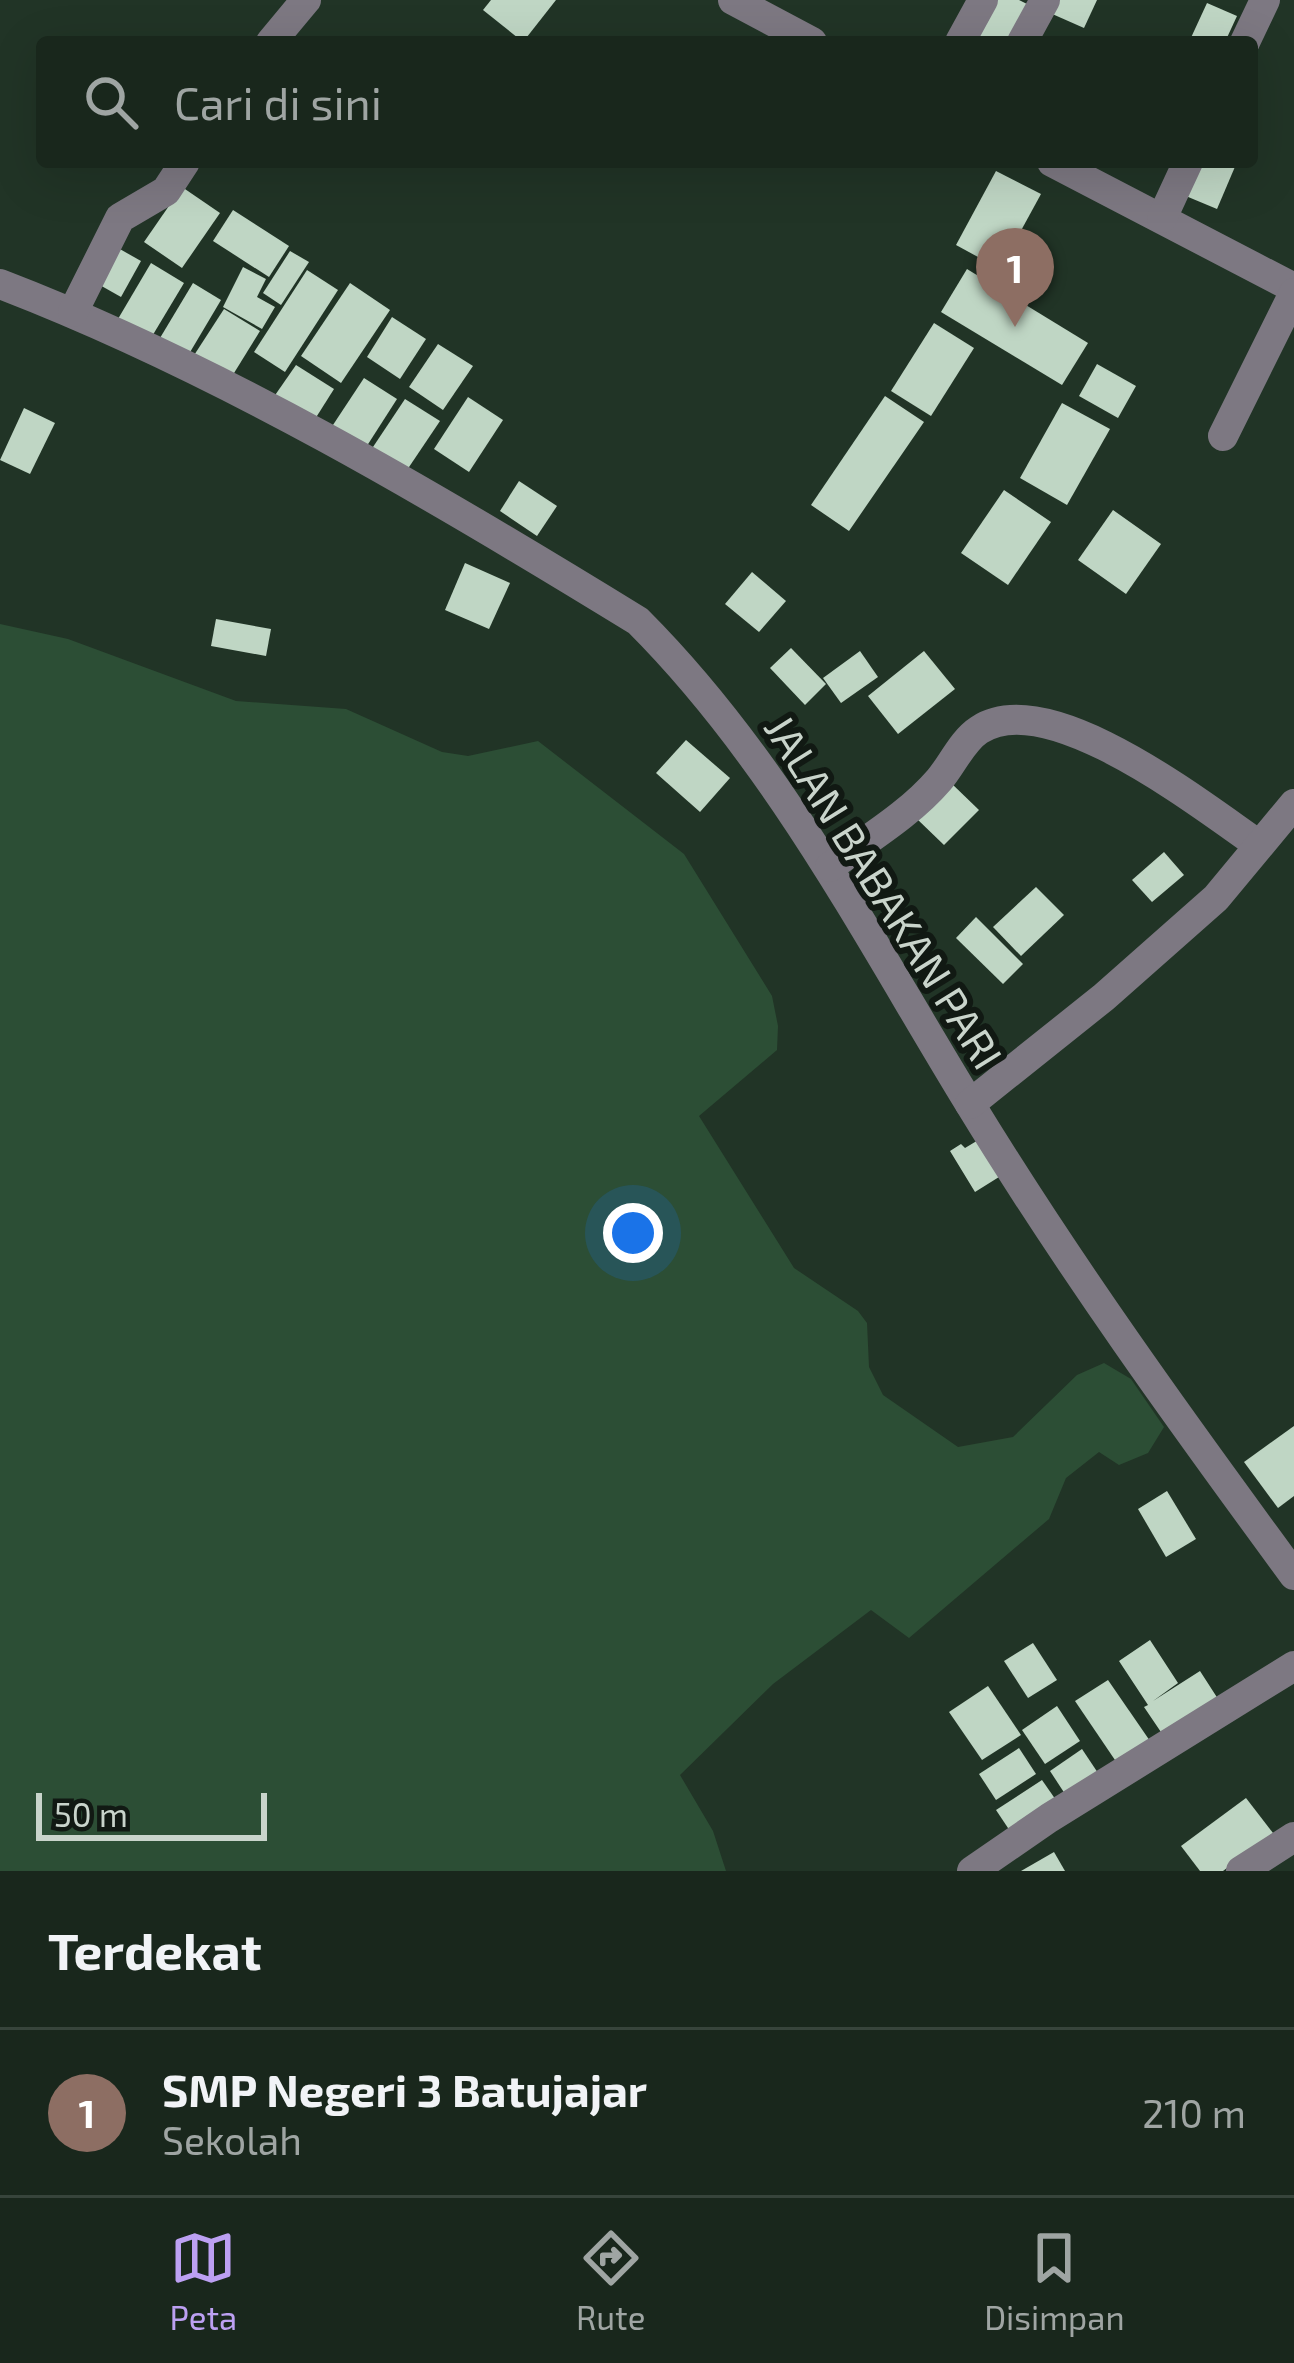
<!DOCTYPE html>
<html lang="id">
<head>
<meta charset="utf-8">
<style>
  :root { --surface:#19271c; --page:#263329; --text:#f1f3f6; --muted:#9fa5a3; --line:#37443b; --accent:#bca0f2 }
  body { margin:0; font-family:"Exo 2",sans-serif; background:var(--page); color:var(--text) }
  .scale { position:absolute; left:36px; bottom:30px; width:231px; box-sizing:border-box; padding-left:12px; border:6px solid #c9d4cb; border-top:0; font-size:33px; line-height:42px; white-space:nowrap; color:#c9d4cb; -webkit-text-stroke:9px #111913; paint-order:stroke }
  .you { position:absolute; left:633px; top:1233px; width:42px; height:42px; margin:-30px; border:9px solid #fff; border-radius:50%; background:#1a73e8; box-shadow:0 0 0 18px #1a73e833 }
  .badge { display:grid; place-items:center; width:78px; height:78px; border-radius:50%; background:var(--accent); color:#fff; font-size:39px; font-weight:700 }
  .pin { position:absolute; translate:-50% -99px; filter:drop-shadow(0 3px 6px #0008) }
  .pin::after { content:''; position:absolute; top:63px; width:42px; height:36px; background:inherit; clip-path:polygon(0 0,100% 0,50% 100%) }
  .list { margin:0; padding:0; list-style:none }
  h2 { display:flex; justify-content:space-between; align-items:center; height:156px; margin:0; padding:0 48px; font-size:51px }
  h2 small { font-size:39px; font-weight:400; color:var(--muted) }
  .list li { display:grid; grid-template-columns:78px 1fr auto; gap:36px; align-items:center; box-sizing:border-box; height:168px; padding:0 48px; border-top:3px solid var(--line) }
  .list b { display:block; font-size:45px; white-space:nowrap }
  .list p { margin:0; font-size:39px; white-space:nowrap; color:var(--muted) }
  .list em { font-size:39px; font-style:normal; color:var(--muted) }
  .icon { flex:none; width:66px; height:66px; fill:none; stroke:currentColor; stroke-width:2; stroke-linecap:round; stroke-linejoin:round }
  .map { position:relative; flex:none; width:1294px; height:1871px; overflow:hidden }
  .search { position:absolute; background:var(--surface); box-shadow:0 12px 48px #0002; left:36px; right:36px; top:36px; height:132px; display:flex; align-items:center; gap:30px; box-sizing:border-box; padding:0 42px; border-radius:12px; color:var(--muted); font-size:45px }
  .sheet { height:324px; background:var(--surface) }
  nav { display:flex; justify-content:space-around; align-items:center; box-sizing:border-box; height:168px; border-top:3px solid var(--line); background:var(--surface); font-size:33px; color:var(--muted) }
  nav a { display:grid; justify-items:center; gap:6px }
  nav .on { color:var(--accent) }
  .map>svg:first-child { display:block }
</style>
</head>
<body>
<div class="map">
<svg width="1294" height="1871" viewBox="0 0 1294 1871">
  <rect width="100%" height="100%" fill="#213426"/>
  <!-- green -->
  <polygon fill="#2c4e35" points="0,624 68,639 236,701 346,709 442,752 468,756 538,741 684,854 772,996 778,1026 777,1050 699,1116 794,1268 858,1311 867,1323 869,1367 883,1395 958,1447 1013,1437 1077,1375 1104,1363 1131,1379 1164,1427 1148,1453 1119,1465 1099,1452 1066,1478 1049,1519 909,1638 871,1610 773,1684 680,1775 713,1831 726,1871 0,1871"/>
  <!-- building -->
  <g fill="#bfd6c4">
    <polygon points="491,0 556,0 523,42 483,10"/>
    <polygon points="987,0 1019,0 1033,7 1015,42 971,42"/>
    <polygon points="1056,0 1097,0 1084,28 1050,13"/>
    <polygon points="1207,3 1237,16 1225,42 1189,42"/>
    <polygon points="1195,162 1237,162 1217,209 1181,194"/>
    <polygon points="996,171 1041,194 1000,269 956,245"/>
    <polygon points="182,187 220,213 182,268 144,242"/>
    <polygon points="233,210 289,246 269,277 213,241"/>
    <polygon points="118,248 141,261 121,297 98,284"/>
    <polygon points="290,251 309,262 281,305 263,293"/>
    <polygon points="151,263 184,283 148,343 115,324"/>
    <polygon points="243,267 266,279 257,297 275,307 262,329 223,307"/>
    <polygon points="967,269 1088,343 1062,385 941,312"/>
    <polygon points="307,270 338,290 285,372 254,352"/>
    <polygon points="193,283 221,300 183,364 154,348"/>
    <polygon points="350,283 390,310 341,383 301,356"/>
    <polygon points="224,309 260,331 226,386 189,363"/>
    <polygon points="392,317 426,339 400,379 367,357"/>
    <polygon points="934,323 974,348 931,416 891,391"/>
    <polygon points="438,344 473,366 443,410 409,387"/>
    <polygon points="1097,364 1136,386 1118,418 1079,396"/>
    <polygon points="296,365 334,389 310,427 271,401"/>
    <polygon points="364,378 397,399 363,452 329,431"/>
    <polygon points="885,396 924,422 849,531 811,505"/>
    <polygon points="468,397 503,420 469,472 434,449"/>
    <polygon points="405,399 440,421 405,473 371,450"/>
    <polygon points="1062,403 1110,429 1067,505 1020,478"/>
    <polygon points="24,408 55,423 30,474 0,460"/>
    <polygon points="519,481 557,506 537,536 500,511"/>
    <polygon points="1004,490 1051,522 1008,585 961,553"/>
    <polygon points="1113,510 1161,544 1126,594 1078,560"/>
    <polygon points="465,563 510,583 489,629 445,610"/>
    <polygon points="752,572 786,601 759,632 725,604"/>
    <polygon points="216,619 271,629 266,656 211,646"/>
    <polygon points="791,648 826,684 805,705 770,668"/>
    <polygon points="860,651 878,677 841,703 823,678"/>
    <polygon points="924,651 955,689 898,734 868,696"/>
    <polygon points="686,740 730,778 700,812 656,773"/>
    <polygon points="950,782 979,810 944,845 916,818"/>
    <polygon points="1164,852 1184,875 1152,902 1132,880"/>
    <polygon points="1036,887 1064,915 1021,956 993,927"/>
    <polygon points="976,917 1023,964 1003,984 956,938"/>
    <polygon points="985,1136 1007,1172 975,1192 950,1151 961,1144 965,1148"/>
    <polygon points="1294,1426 1294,1496 1278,1508 1244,1462"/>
    <polygon points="1167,1491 1196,1539 1166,1557 1138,1509"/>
    <polygon points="1150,1640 1178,1683 1153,1701 1200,1671 1220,1702 1165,1738 1144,1707 1148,1705 1119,1661"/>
    <polygon points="1033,1643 1057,1680 1028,1698 1004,1661"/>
    <polygon points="1108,1680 1150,1741 1117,1763 1075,1701"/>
    <polygon points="988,1686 1021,1735 982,1760 949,1712"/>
    <polygon points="1057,1706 1080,1741 1045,1764 1022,1730"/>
    <polygon points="1019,1748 1036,1774 996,1800 979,1774"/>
    <polygon points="1082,1749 1100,1776 1067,1797 1050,1771"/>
    <polygon points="1042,1780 1058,1803 1012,1834 996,1810"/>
    <polygon points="1246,1798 1273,1833 1223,1871 1200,1871 1181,1846"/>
    <polygon points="1054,1852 1065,1871 1021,1871"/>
  </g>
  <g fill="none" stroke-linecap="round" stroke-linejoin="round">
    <!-- minor -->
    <g stroke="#7d7882" stroke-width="30">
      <polyline points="733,0 812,42"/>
      <polyline points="271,42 306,0"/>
      <polyline points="960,42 983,0"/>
      <polyline points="1022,42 1045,0"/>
      <polyline points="1245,42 1265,0"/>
      <polyline points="1052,162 1294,288"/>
      <polyline points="1162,218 1188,162"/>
      <path d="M0,284c219,84 438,214 638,337 139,139 228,313 330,480 100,164 212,319 326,474"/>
      <polyline points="73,312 120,218 166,191 185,162"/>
      <polyline points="1223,436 1294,293"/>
      <path d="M830,867c36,-27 79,-52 109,-87 13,-15 23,-39 40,-50 69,-46 223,76 280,115"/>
      <polyline points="970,1104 1104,997 1216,898 1294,804"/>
      <polyline points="972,1871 1049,1818 1294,1666"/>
      <polyline points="1241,1871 1294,1837"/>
    </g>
  </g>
  <g text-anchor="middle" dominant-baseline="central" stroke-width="12" stroke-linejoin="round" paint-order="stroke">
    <!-- street labels -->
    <g font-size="42" fill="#c9d4cb" stroke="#111913">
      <text transform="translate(885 891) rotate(58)">JALAN BABAKAN PARI</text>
    </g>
  </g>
</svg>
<div class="scale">50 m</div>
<div class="you"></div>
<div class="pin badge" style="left:1015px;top:327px;background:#8d6e63">1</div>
<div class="search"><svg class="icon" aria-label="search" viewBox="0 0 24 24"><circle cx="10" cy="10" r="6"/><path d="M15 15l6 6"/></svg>Cari di sini</div>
</div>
<section class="sheet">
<h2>Terdekat<small></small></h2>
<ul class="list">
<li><span class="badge" style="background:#8d6e63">1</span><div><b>SMP Negeri 3 Batujajar</b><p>Sekolah</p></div><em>210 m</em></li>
</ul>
</section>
<nav>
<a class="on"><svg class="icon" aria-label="map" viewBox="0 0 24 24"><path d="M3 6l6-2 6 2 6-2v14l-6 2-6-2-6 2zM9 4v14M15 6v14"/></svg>Peta</a>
<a><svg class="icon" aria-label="directions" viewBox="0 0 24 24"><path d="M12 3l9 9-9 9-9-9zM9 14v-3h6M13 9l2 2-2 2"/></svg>Rute</a>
<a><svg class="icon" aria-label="saved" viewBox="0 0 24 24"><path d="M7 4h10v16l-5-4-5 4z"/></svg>Disimpan</a>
</nav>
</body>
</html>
